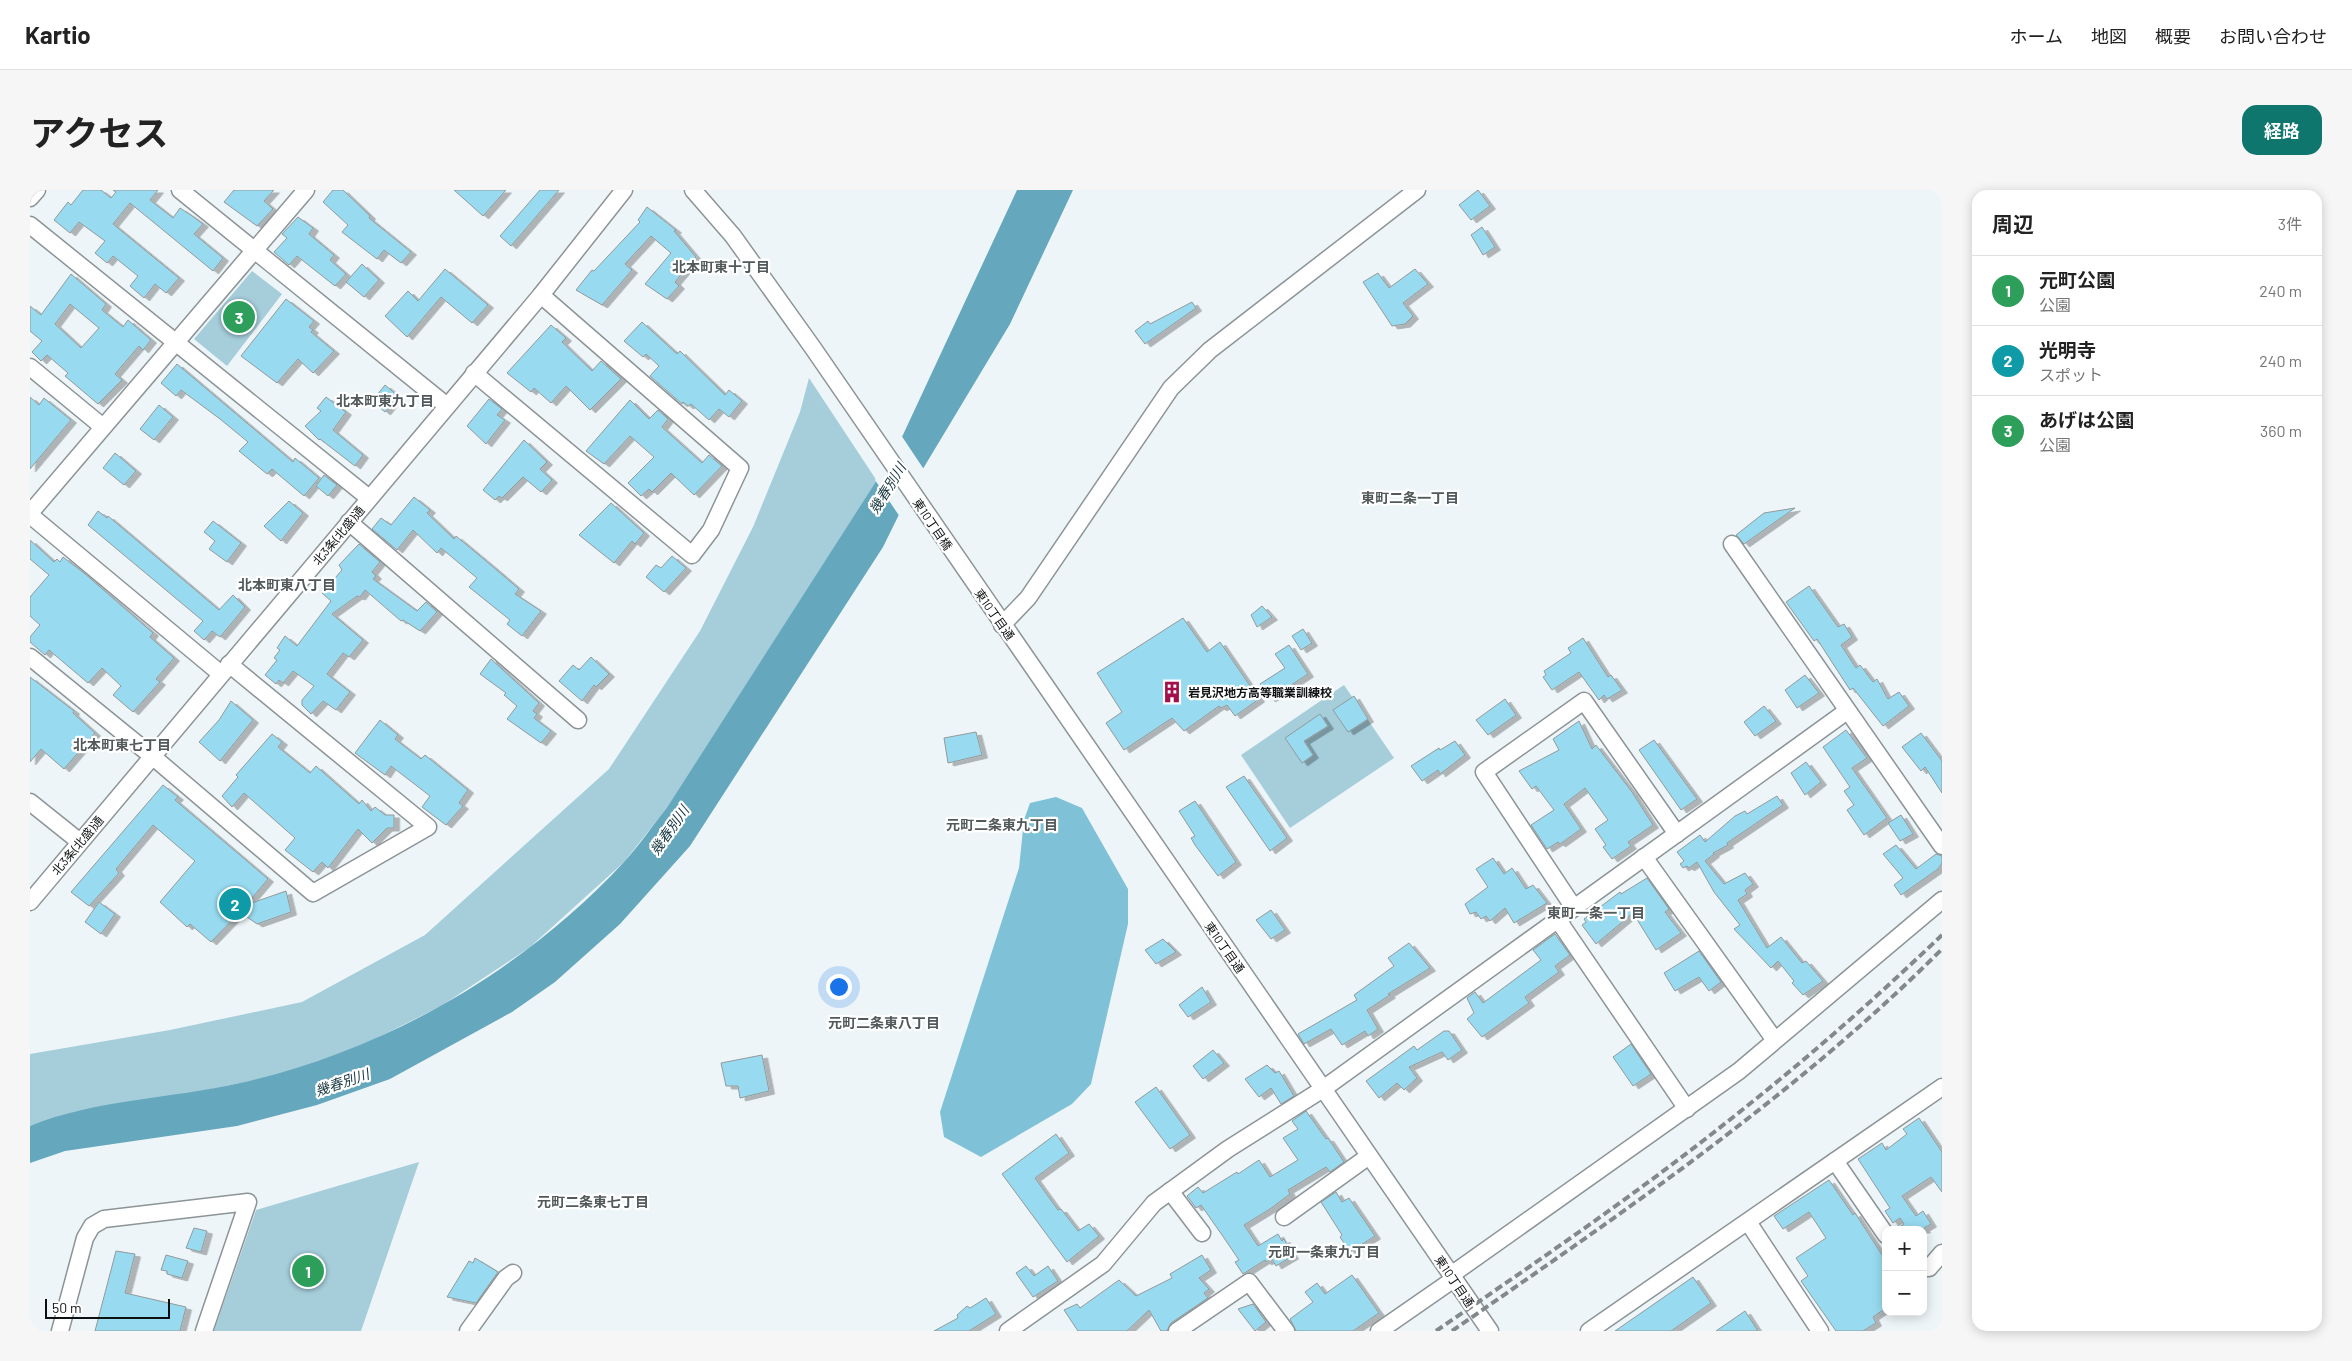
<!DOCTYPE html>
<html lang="ja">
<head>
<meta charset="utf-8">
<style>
  :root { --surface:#fff; --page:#f6f6f6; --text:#222; --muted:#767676; --line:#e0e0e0; --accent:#0f766e }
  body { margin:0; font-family:Barlow,"Noto Sans JP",sans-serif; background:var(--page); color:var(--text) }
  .controls { position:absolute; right:15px; bottom:15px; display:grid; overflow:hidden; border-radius:10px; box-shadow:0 2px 12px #0003 }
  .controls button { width:45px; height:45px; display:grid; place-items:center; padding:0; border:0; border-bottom:1px solid var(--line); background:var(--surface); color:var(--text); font:25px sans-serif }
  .scale { position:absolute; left:15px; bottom:12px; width:125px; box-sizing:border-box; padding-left:5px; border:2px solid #0d1011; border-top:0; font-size:14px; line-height:18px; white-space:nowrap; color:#0d1011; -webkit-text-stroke:4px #fff; paint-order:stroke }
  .you { position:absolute; left:808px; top:796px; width:18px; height:18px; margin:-12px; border:4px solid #fff; border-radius:50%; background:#1a73e8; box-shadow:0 0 0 8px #1a73e833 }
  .badge { display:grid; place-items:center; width:32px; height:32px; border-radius:50%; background:var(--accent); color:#fff; font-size:16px; font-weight:700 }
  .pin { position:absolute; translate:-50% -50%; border:2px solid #fff; box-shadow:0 1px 5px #0006 }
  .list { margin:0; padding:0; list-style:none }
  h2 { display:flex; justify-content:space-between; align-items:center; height:65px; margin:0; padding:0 20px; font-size:21px }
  h2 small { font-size:16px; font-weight:400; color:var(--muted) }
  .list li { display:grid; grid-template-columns:32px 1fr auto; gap:15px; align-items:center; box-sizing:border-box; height:70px; padding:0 20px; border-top:1px solid var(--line) }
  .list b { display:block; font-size:19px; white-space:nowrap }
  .list p { margin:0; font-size:16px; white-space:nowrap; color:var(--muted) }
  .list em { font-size:16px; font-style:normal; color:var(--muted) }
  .map { position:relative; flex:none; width:1912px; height:1141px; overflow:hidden; border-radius:15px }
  header { display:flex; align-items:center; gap:30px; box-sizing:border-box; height:70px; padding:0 25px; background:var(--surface); border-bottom:1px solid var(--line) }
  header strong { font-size:24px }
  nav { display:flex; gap:28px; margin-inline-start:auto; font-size:18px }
  .intro { display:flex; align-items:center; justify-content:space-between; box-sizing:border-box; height:120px; padding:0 30px }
  h1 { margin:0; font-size:35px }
  .button { padding:12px 22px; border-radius:15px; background:var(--accent); color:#fff; font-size:18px; font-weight:700 }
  main { display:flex; gap:30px; padding:0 30px }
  aside { flex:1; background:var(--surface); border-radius:15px; box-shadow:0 2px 12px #0003 }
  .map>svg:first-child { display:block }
</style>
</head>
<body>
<header>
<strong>Kartio</strong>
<nav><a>ホーム</a><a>地図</a><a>概要</a><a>お問い合わせ</a></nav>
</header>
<div class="intro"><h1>アクセス</h1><a class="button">経路</a></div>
<main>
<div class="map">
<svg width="1912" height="1141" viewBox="0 0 1912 1141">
  <defs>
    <filter id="shadow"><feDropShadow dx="5.5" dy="3" stdDeviation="0" flood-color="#0004"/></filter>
  </defs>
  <rect width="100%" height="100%" fill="#edf5f8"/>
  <!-- green -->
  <g fill="#a5cdda">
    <polygon points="222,81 252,104 197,176 164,149"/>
    <polygon points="779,188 847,291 636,619 594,672 499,758 411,816 329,857 244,886 153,905 68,917 0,936 0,864 140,840 272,812 395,745 579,579 670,441 723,337 770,222"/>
    <polygon points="1314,495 1364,568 1260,638 1211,565"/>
    <polygon points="389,972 331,1141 184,1141 226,1020"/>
  </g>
  <!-- forest -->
  <polygon fill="#7fc1d7" points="1026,607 1052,618 1098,699 1098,734 1061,894 1042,914 951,967 914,947 910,922 989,678 994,630 1000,613"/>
  <!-- water -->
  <path fill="#65a7bc" d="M987,0h56l-63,134 -95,158 -32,65 -193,299 -70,78 -65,58 -43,30 -122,67 -73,26 -80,21 -172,25 -35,12v-37c66,-27 141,-27 210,-43 145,-32 283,-112 384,-221 15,-16 28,-36 42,-53l229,-357z"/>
  <!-- pier -->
  <polygon fill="#edf5f8" points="871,245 895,281 870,327 845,290"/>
  <!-- building -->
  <g fill="#98dbf1" stroke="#92999b" fill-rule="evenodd" filter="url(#shadow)">
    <polygon points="53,0 71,0 81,8 86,2 83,0 128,0 120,10 143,28 150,18 162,26 173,34 164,44 193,68 183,81 100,13 83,34 149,88 136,103 125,94 114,108 100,96 108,86 83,66 77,73 65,63 75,51 49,32 40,43 24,30 38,12 41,15"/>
    <polygon points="204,0 244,0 234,11 243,19 227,36 194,12"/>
    <polygon points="303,0 313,0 340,26 339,28 381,62 371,73 354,60 347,69 312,42 318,35 293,12"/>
    <polygon points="424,0 476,0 453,26"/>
    <polygon points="510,0 529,0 481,56 470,46"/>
    <polygon points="1448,0 1460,16 1441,30 1429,15"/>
    <polygon points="617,17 646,40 644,41 666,67 645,92 649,96 637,109 615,94 641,63 621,46 595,74 602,80 572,115 546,100 562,80 564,81 610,32 608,30"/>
    <polygon points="268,27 283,38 279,44 304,65 300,70 316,84 305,96 267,66 259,75 244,62 257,48 252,44"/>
    <polygon points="1452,37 1465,57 1453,65 1441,45"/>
    <polygon points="332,74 349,90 334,107 316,92"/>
    <polygon points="415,79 458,115 442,133 411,107 377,147 355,126 378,101 388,111"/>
    <polygon points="1385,79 1398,94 1373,113 1383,126 1375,134 1362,136 1333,92 1348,83 1359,98"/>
    <path d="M41,84l35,30 -4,6 21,17 5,-7 23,20 -8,10 -4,-4 -24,28 7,6 -24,24 -33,-28 3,-3 -21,-18 -6,6 -9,-9 10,-11 -12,-10v-25l11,9zM40,114l29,24 -18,20 -26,-24z"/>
    <polygon points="256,109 284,131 279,137 283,140 281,142 304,161 283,183 268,169 247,193 211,166"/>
    <polygon points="1162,112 1166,118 1115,154 1105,141 1118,131 1120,134"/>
    <polygon points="612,132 647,164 650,161 695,205 699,200 712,211 699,227 689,219 679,230 661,214 658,216 653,212 652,214 620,186 629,176 616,164 613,167 594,151"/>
    <polygon points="521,135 536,148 532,152 562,181 571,171 591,189 560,220 536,196 521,213 504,198 501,202 477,183"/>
    <polygon points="147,174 263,272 265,268 289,288 274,306 242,279 237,284 209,261 218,252 190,229 151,200 146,206 131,193"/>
    <polygon points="355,195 368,206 355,222 342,211"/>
    <polygon points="0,207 9,215 14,208 41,230 0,279"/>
    <polygon points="296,207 316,222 303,240 333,265 325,276 290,249 289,250 275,236 291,221 287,218"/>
    <polygon points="459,209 472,219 467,225 475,230 456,254 437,236"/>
    <polygon points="600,210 619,229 628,220 638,229 632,237 672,273 679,265 692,276 664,305 641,283 622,302 619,299 611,306 598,293 624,267 600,246 574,274 556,261"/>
    <polygon points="129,215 143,227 124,250 110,239"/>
    <polygon points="494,250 517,272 510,279 522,290 511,302 493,287 472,308 469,306 465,310 453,300"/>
    <polygon points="85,263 106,281 94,295 73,278"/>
    <polygon points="294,285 307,295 298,306 286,296"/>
    <polygon points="384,307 400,320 397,323 424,349 426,346 462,376 489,399 485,404 511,421 492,446 477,434 480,430 439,397 447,388 411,358 407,363 383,340 367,360 342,339 351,328 361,335"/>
    <polygon points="259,311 273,323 251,351 234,336"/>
    <polygon points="581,313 614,343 605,354 602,351 584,373 549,345"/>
    <polygon points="1765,318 1714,354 1706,345 1734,323"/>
    <polygon points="68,321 77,328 78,326 189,420 203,405 215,417 190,447 182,441 174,450 164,441 173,431 58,335"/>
    <polygon points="183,331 211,353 197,372 179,359 185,351 174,342"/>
    <polygon points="0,350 24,372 27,369 30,372 33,367 54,383 123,443 120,447 144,468 126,489 130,492 103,522 83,505 91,496 72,478 58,493 19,460 15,465 0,452 0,447 10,435 0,426 0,407 19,385 0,369"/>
    <polygon points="329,354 350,372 342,382 346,386 343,389 387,421 396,412 407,422 390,441 373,430 371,431 335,400 330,407 327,406 302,424 333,450 319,467 313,463 297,484 320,502 306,520 293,511 281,524 272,515 272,510 284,496 263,481 253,493 249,490 246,494 235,485 247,470 244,468 250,460 247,458 255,446 267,456 301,411 292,403 312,380 309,375"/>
    <polygon points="642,366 656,378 634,402 616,387 626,375 631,378"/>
    <polygon points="1779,396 1808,437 1814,434 1822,447 1811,455 1826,478 1830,475 1843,492 1847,489 1858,509 1869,502 1879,516 1853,536 1823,498 1820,500 1787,449 1784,451 1756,412"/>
    <polygon points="1232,416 1242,427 1227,437 1221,425"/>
    <polygon points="1153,428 1177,462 1190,452 1229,509 1205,526 1197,515 1191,518 1189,516 1154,541 1142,528 1094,560 1076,533 1092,522 1067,483"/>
    <polygon points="1273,439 1282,453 1271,460 1262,446"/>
    <polygon points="1553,448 1578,487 1581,485 1592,500 1577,509 1574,505 1569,510 1549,482 1522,500 1513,487 1516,485 1514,481 1541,463 1538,458"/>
    <polygon points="1259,455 1278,484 1240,509 1230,494 1255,478 1245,464"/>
    <polygon points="561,467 579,484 566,497 564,495 552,511 529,491 543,475 549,480"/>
    <polygon points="461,469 509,513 503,521 507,524 504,528 521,541 511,553 477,529 487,516 474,505 476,503 450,484"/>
    <polygon points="1775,485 1789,503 1767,518 1755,500"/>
    <polygon points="0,487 44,521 43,523 65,543 34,579 11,559 0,572"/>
    <polygon points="1324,506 1338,529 1318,542 1303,520"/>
    <polygon points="1475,509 1486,525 1458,545 1446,530"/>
    <polygon points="201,511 223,530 190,571 169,552 189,530"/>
    <polygon points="1734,516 1746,531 1725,546 1714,532"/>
    <polygon points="1290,524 1298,536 1274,551 1283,565 1272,573 1255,548"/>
    <polygon points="350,530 368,545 365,549 391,569 395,565 438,600 429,613 433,616 416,635 392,617 400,606 361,576 355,585 325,563"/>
    <polygon points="1549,531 1562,559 1566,555 1602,602 1623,635 1598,652 1601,656 1582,669 1573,657 1576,655 1565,639 1578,630 1555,598 1534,614 1551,639 1530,654 1528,652 1517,659 1501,635 1524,620 1506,596 1502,599 1489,581 1529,560 1523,549"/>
    <polygon points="1816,540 1837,568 1822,578 1857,628 1834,645 1817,620 1824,615 1814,601 1820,597 1793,557"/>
    <polygon points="946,542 952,565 918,573 914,548"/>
    <polygon points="1891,543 1912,571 1912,603 1895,577 1891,581 1872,557"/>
    <polygon points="242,544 252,552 248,557 280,583 286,576 329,614 332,610 341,621 345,617 355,625 364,625 364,638 357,638 342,653 328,639 298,678 292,672 283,682 255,660 265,648 214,603 202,617 192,606 208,587 206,585"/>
    <polygon points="1624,550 1667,609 1651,620 1609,560"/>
    <polygon points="1425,551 1435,565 1410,584 1408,580 1392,591 1381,576 1409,558 1410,560"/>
    <polygon points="1776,572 1791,592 1775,605 1761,583"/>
    <polygon points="1214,586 1257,648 1240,661 1196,597"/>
    <polygon points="133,595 148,607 145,610 238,689 216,715 256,701 261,722 227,734 210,722 181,752 160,734 157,737 130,712 165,671 123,635 86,679 89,683 59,716 41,702"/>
    <polygon points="1747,606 1753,615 1697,653 1698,655 1683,663 1684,664 1675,671 1694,694 1715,683 1723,694 1715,700 1717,704 1708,710 1737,758 1751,747 1772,773 1776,771 1793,791 1773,805 1762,793 1764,791 1748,771 1741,778 1704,739 1710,735 1684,702 1667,672 1659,678 1657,676 1653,678 1650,674 1654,671 1647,662 1670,645 1675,652 1705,626 1715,621 1717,624"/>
    <polygon points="1165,611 1206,672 1188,686 1165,655 1161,648 1165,646 1149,621"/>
    <polygon points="1871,625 1883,644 1870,651 1858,633"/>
    <polygon points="1866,655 1886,679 1906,664 1912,666 1912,673 1908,679 1871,705 1864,695 1873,688 1853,664"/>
    <polygon points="1463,668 1474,684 1482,678 1496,699 1503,695 1517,713 1484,733 1475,718 1460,731 1456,726 1451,729 1446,722 1440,724 1435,714 1458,697 1446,679"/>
    <polygon points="1617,688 1639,719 1635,722 1651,743 1626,760 1603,723 1566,754 1552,735 1556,732 1554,729 1590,702 1591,704"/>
    <polygon points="69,712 85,724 71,744 55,732"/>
    <polygon points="1241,720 1255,740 1241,749 1226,730"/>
    <polygon points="1525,744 1540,765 1525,776 1529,782 1495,807 1499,813 1452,847 1437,829 1444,823 1437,808 1445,802 1453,813 1511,770 1503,760"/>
    <polygon points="1133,749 1146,762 1126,774 1115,760"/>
    <polygon points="1379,753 1400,778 1358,804 1360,805 1337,820 1348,839 1338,846 1335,841 1312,855 1301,839 1274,854 1268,844 1327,810 1324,805 1364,776 1358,768"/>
    <polygon points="1669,761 1691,792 1679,801 1669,787 1645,801 1634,783"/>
    <polygon points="1172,797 1181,812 1158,827 1149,815"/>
    <polygon points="1414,841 1419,841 1432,860 1418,870 1412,862 1379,877 1387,888 1374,900 1367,893 1349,908 1336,891 1384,856 1387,860"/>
    <polygon points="1601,854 1621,884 1603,896 1583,867"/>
    <polygon points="1183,860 1194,873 1173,889 1163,876"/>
    <polygon points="732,865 739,901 710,908 708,896 696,896 691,873"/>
    <polygon points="1237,875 1245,883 1249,881 1264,906 1251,914 1241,898 1229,907 1215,889"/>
    <polygon points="1126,897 1160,945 1140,959 1105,912"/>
    <polygon points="1276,921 1296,949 1298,948 1314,972 1300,982 1296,977 1258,1000 1260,1004 1240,1019 1214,1035 1228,1056 1248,1044 1252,1051 1254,1049 1263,1066 1246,1076 1242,1069 1236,1072 1235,1070 1213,1084 1205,1072 1209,1070 1192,1045 1171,1015 1166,1018 1157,1006 1168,997 1173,1003 1207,982 1208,984 1229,970 1240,987 1268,970 1253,948 1268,939 1262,931"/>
    <polygon points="1889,928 1912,962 1912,1002 1901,987 1872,1006 1886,1026 1893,1021 1901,1034 1894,1038 1895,1040 1865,1040 1874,1034 1870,1028 1863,1033 1855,1021 1860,1018 1828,969 1852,953 1856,960 1877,944 1873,939"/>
    <polygon points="1026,944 1039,963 1005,988 1028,1020 1031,1019 1048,1041 1059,1034 1069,1046 1037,1072 972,984"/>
    <polygon points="1799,990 1823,1025 1825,1023 1856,1071 1856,1118 1843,1127 1846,1133 1833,1141 1806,1141 1771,1091 1778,1086 1766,1068 1796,1048 1779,1022 1753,1039 1744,1026"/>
    <polygon points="1306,1002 1312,1012 1319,1008 1345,1046 1320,1062 1310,1047 1312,1045 1291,1012"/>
    <polygon points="164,1038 177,1041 171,1062 156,1058"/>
    <polygon points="86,1061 105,1064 95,1103 156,1117 150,1141 65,1141"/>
    <polygon points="136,1065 158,1071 152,1088 137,1084 137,1081 131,1080"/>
    <polygon points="1172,1065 1181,1080 1169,1088 1179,1099 1174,1103 1178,1108 1141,1133 1137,1141 1131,1141 1119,1120 1097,1141 1048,1141 1034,1120 1047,1114 1050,1118 1089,1090 1106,1106 1142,1088 1140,1084"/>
    <polygon points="445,1068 468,1082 446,1113 417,1107 439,1071 443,1073"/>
    <polygon points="996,1076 1004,1086 1018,1076 1028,1091 1003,1107 986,1083"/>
    <polygon points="1322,1085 1349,1123 1323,1141 1266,1141 1260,1129 1283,1112 1275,1102 1287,1093 1295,1104"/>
    <polygon points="1663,1087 1681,1113 1641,1141 1585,1141"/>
    <polygon points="956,1108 966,1124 939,1141 904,1141 928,1128 927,1125 937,1116 940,1118"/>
    <polygon points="1223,1114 1236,1132 1225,1141 1208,1119"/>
    <polygon points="1715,1121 1728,1141 1686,1141"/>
  </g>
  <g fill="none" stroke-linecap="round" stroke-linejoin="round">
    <!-- minor casing -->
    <g stroke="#8d9497" stroke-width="19">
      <g id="minor">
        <polyline points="150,0 417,216"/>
        <polyline points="663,0 703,46 783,158 1460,1141"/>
        <polyline points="0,8 7,0"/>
        <polyline points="0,35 339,308"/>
        <polyline points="0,177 73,237"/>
        <polyline points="444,183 662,365 681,340 710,278 511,105"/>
        <polyline points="0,323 276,0"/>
        <polyline points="0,325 191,484"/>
        <polyline points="319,332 548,530"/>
        <polyline points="1702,354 1912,656"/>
        <polyline points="972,435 998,408 1141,198 1180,160 1387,0"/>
        <polyline points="0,467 122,566 283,703 398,637 199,474"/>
        <polyline points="0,612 50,652"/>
        <polyline points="1614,667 1744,849"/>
        <polyline points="0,712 511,105 594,0"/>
        <polyline points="1544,718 1454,582 1554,511 1647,644"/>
        <polyline points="1528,730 1657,919"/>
        <polyline points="1805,971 1856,1045"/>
        <polyline points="1140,1001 1172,1043"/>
        <polyline points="1254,1027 1339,966"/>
        <polyline points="1718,1032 1790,1141"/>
        <polyline points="1893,1078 1899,1078 1912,1063"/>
        <polyline points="1421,1085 1709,881 1912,710"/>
        <polyline points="30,1141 55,1048 62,1036 74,1029 218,1012 174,1141"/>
        <polyline points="438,1141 476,1088 483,1083"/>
        <polyline points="978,1141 1073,1074 1124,1013 1198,959 1293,899 1817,521"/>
        <polyline points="1147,1141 1219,1092 1256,1141"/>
        <polyline points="1349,1141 1424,1089"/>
        <polyline points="1559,1141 1912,897"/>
      </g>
    </g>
    <!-- minor -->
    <use href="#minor" stroke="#fff" stroke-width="16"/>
    <!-- rail -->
    <g stroke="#83888a" stroke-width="4" stroke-dasharray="8 4" stroke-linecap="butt">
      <path d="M1406,1141c102,-70 205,-140 301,-217 71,-56 139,-116 205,-179"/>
      <path d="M1422,1141c170,-118 343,-235 490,-382"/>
    </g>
  </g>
  <!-- icons -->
  <defs>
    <g id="building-bare" transform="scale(1.725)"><path d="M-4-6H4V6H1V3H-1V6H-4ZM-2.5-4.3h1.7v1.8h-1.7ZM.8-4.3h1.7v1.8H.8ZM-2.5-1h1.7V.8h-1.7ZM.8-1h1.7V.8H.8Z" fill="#a30e4c" stroke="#fff" stroke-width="2.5" paint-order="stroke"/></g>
  </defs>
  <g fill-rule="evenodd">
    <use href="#building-bare" x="1142" y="502"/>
  </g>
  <g text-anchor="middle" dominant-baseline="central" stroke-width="4.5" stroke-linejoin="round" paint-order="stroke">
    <!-- street labels -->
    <g font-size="12" fill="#0d1011" stroke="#fff">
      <text transform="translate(903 334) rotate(56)">東10丁目橋</text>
      <text transform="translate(308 345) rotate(-50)">北3条(北盛)通</text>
      <text transform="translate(965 424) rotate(55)">東10丁目通</text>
      <text transform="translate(47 655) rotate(-50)">北3条(北盛)通</text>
      <text transform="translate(1195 757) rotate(55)">東10丁目通</text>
      <text transform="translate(1425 1091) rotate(56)">東10丁目通</text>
    </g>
    <!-- poi labels -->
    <g font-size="12" font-weight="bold" fill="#0d1011" stroke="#fff" text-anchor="start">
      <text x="1158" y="502">岩見沢地方高等職業訓練校</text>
    </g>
    <!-- neighbourhood labels -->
    <g font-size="14" font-weight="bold" fill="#52595b" stroke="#fff">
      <text x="691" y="76">北本町東十丁目</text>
      <text x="355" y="210">北本町東九丁目</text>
      <text x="1380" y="307">東町二条一丁目</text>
      <text x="257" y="394">北本町東八丁目</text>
      <text x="92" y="554">北本町東七丁目</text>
      <text x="972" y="634">元町二条東九丁目</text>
      <text x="1566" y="722">東町一条一丁目</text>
      <text x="854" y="832">元町二条東八丁目</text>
      <text x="563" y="1011">元町二条東七丁目</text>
      <text x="1294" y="1061">元町一条東九丁目</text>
    </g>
    <!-- water labels -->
    <g font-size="14" font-style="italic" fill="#15363f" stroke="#fff">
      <text transform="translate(857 298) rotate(-58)">幾春別川</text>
      <text transform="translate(639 640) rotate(-55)">幾春別川</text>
      <text transform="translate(312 892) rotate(-19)">幾春別川</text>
    </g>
  </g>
</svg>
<div class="controls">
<button>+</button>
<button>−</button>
</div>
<div class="scale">50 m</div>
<div class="you"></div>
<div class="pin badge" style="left:278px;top:1081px;background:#2e9e5b">1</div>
<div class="pin badge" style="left:205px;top:714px;background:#0f9aa8">2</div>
<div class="pin badge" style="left:209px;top:127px;background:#2e9e5b">3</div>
</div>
<aside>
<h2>周辺<small>3件</small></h2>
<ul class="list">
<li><span class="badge" style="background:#2e9e5b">1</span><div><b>元町公園</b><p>公園</p></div><em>240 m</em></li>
<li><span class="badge" style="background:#0f9aa8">2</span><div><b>光明寺</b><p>スポット</p></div><em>240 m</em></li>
<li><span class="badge" style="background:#2e9e5b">3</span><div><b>あげは公園</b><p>公園</p></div><em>360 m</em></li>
</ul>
</aside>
</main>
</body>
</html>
